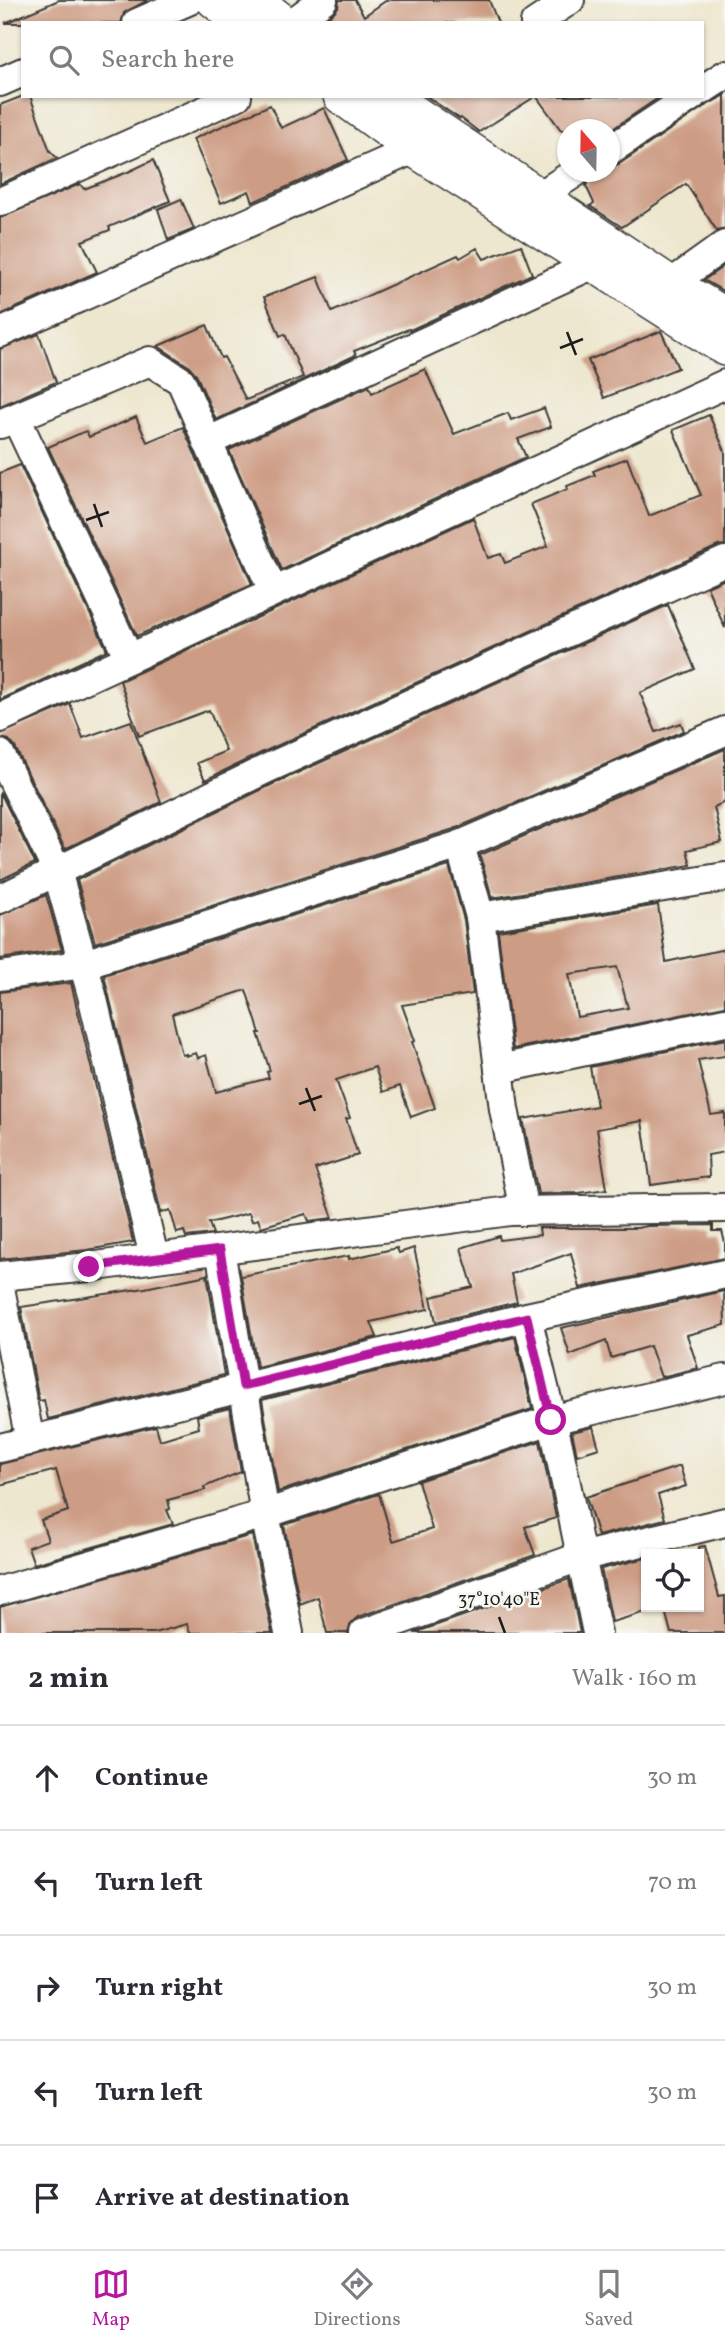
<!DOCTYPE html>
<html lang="en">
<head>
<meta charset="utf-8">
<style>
  :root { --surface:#fff; --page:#f7f7f7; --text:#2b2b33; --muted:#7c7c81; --line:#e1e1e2; --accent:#b5179e }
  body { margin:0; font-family:Vollkorn,serif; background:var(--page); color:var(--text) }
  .controls { position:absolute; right:21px; bottom:21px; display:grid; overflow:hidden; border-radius:0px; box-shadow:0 2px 5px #0004 }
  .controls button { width:63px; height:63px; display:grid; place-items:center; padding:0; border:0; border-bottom:2px solid var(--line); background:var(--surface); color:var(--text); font:35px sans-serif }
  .compass { position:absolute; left:557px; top:119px; width:63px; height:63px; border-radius:50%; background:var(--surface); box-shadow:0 2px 5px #0004; rotate:340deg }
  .stop { position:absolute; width:21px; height:21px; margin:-16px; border:5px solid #b5179e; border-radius:50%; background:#fff }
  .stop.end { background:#b5179e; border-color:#fff; box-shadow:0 2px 7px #0008 }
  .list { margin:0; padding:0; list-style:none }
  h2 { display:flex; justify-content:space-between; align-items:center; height:91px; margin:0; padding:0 28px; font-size:30px }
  h2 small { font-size:23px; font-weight:400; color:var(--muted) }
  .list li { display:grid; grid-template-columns:46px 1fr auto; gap:21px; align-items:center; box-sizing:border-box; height:105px; padding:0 28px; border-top:2px solid var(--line) }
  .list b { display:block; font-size:26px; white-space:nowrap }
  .list em { font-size:23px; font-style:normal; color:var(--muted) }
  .icon { flex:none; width:38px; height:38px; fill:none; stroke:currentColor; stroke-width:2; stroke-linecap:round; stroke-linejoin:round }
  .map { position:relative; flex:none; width:725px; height:1633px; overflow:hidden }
  .search { position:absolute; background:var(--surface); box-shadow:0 2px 5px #0004; left:21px; right:21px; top:21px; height:77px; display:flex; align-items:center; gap:18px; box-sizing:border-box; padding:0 24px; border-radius:0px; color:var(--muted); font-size:26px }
  .sheet { height:616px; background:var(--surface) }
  nav { display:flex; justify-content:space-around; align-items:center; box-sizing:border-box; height:98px; border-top:2px solid var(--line); background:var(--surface); font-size:19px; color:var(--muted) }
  nav a { display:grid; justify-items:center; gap:4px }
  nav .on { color:var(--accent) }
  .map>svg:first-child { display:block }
</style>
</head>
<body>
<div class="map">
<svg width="725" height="1633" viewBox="0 0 725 1633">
  <rect width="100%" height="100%" fill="#f6f6f2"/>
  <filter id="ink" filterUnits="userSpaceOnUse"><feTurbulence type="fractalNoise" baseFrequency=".0143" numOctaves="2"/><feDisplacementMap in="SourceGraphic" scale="14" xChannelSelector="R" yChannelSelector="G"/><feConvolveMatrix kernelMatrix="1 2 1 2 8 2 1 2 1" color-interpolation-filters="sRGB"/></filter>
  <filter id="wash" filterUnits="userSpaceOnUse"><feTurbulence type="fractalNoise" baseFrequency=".00686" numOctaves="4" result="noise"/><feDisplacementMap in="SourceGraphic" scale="28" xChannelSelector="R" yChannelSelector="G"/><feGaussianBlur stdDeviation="1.57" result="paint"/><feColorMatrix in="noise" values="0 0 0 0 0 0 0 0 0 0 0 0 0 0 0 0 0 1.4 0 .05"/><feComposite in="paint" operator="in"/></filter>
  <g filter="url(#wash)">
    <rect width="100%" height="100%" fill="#eee7cf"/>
    <g id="blocks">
      <!-- building -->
      <g fill="#cd9c84" fill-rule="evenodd">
        <polygon points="59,0 148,0 124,13 121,23 5,23"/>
        <polygon points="339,0 355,0 364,16 387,0 489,0 498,23 320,23 333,13 338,7"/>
        <polygon points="725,95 725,229 717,231 686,184 622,227 590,206 594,203 586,186 591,177 603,172 610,172 610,166 619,164 705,106"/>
        <polygon points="23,96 30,96 50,151 57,158 0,184 0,105"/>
        <polygon points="426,96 661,96 611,130 561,130 536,96 479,132 461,118 460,119"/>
        <polygon points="270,105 281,128 324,108 348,160 253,202 249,191 221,203 193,139"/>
        <polygon points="153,160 170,201 109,227 110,230 82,241 97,272 0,315 0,218 80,184 84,189 128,172"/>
        <polygon points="181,199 194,229 168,240 158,209"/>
        <polygon points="521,245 532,274 410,330 409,329 354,351 356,355 216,420 196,374 190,367 158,346 207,325 221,358 224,357 246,400 303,377 285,334 280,336 264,297 318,277 332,312 458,255 460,258 477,248 484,259"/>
        <polygon points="725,265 725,292 704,280"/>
        <polygon points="661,331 678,368 604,398 588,360"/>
        <polygon points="39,334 56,382 0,406 0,349"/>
        <polygon points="425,369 454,434 508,413 511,420 544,408 551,427 518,439 526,457 282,570 229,450 369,386 372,393"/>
        <polygon points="709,415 725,451 725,545 718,546 261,753 205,780 197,763 226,751 209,710 139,736 120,681 473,518 488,558 501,554 505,563 548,546 531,504 568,489 567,486 595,475 593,471 627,458 649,516 701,495 673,430"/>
        <polygon points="136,417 147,442 183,427 252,584 137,636 48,447 86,431 89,437"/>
        <polygon points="20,465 107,650 0,700 0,473"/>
        <polygon points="725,579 725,628 707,587"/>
        <polygon points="668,605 695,669 640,693 656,732 681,723 684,731 454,829 95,943 77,880 275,783"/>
        <polygon points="70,704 83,738 131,721 161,802 65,849 15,747 9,740 0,738 0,734"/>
        <polygon points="725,749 725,802 714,807 722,842 687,850 691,865 492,898 480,855"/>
        <polygon points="0,792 35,863 0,880"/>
        <path d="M449,866l15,54 9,74 -71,11 13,36 -3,1 23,66 -24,9 -11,-31 -17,6 -8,-25 -39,13 14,38 -4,1 12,36 -43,14 18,49 -24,3 -3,-7 -45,13 -3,-8 -6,2 -3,-8 -40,10 4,11 -27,3 -2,-6 -7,2 -7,-23 -9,3 -57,-238zM246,990l14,43h-2l12,38 -3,1 2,6 -53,14 -10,-37 -8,3 -2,-5 -10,3v-2l-4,1 -10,-41z"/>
        <polygon points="46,895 62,950 0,959 0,915"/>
        <path d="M658,905l8,57 59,-13v57l-212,43 -15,-118zM617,967l11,41 -51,9 -8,-43z"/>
        <polygon points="71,983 133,1242 87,1250 0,1259 0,992"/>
        <polygon points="725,1039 725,1056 698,1060 711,1115 725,1113 725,1152 708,1155 709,1177 651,1185 642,1121 597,1129 607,1189 579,1193 538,1194 523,1119 597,1106 590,1067"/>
        <polygon points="713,1225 713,1231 722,1231 725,1243 725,1258 580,1288 571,1253 511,1274 517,1302 436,1322 431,1297 473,1287 461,1248 499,1236 500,1240 540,1235 539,1228 637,1228 648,1226"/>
        <polygon points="397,1248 399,1253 414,1248 428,1309 371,1322 377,1337 257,1367 241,1276 349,1256 349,1259"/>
        <polygon points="207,1275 224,1375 48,1419 44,1400 39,1401 21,1307 145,1288"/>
        <polygon points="724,1291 725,1325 687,1335 698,1368 661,1377 650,1346 611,1358 606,1341 570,1355 561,1328"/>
        <polygon points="515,1337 532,1409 278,1492 262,1400"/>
        <polygon points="230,1408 241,1472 204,1487 205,1490 168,1500 170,1509 167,1510 173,1524 34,1564 28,1547 48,1540 41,1520 68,1511 56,1470 0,1485 0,1464 156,1426 160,1440 199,1428 197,1416"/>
        <polygon points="593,1427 599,1448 577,1455 572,1432"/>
        <polygon points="540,1441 556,1518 525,1527 535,1555 358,1617 351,1623 348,1633 327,1633 318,1597 300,1604 284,1525 379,1494 393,1541 432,1529 418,1481"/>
        <polygon points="680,1466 686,1486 658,1495 665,1519 598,1536 586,1497"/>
        <polygon points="252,1535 272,1633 190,1633 187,1624 154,1633 0,1633 0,1607"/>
        <polygon points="705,1546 719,1597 725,1596 725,1633 671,1633 664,1607 699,1607 699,1547"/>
        <polygon points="646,1558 646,1612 612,1622 601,1569"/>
        <polygon points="569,1579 580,1633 414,1633"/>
      </g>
    </g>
  </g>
  <g filter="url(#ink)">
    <use href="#blocks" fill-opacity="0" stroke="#3c3a37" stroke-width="2"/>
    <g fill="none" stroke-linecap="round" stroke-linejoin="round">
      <!-- minor casing -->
      <g stroke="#3c3a37" stroke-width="32">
        <g id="minor">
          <polyline points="137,23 190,0"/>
          <polyline points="292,23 323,0"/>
          <polyline points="535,23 570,0"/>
          <polyline points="0,82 23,72"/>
          <polyline points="702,90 725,75"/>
          <polyline points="610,150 692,96"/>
          <polyline points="0,202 237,96"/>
          <polyline points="523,207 576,172"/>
          <polyline points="655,295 725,245"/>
          <polyline points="0,333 414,149"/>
          <polyline points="16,418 129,658"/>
          <polyline points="0,424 150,361 181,381 273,591"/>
          <polyline points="207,442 609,257"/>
          <polyline points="0,718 725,384"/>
          <polyline points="0,754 57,871 92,995 154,1257"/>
          <polyline points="460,845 480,917 504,1109 524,1211"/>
          <polyline points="0,899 268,768 725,561"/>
          <polyline points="480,917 725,877"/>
          <polyline points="0,976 84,964 460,845 725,731"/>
          <polyline points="499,1069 725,1022"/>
          <polyline points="220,1250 265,1514 289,1633"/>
          <polyline points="0,1276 89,1267 510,1211 725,1208"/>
          <polyline points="0,1288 30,1441"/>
          <polyline points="527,1317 558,1445 597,1633"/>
          <polyline points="0,1448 527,1317 725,1274"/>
          <polyline points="0,1591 265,1514 551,1420 725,1379"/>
          <polyline points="364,1633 580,1557 725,1522"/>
        </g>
      </g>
      <!-- tertiary casing -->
      <g stroke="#3c3a37" stroke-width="38">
        <g id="tertiary">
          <polyline points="214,0 243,23"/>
          <polyline points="255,0 284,23"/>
          <polyline points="341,96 414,149 725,348"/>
          <polyline points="389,96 669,283 725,315"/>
        </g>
      </g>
      <!-- minor -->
      <use href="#minor" stroke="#fff" stroke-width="28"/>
      <!-- tertiary -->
      <use href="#tertiary" stroke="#fff" stroke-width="35"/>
    </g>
  </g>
  <g fill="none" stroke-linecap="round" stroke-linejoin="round" filter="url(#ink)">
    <!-- route -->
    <polyline stroke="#b5179e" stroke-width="9" points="89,1267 220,1250 243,1386 527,1317 551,1420"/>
  </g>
  <!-- ticks -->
  <path fill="none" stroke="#1c1c1c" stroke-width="2.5" d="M567,332l9,23M560,348l23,-9M94,504l8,23M86,520l23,-8M306,1088l9,23M299,1104l23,-8M499,1617l6,16"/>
  <g font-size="18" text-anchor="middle" fill="#1c1c1c" stroke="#f6f6f2" stroke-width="5" stroke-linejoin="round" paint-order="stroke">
    <text x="499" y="1605">37°10'40"E</text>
  </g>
</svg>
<div class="controls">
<button><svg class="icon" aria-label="locate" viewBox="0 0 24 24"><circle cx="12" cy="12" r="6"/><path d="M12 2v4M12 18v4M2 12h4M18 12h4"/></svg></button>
</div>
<svg class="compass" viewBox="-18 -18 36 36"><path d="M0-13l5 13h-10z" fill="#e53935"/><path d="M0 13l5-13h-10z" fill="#7c7c81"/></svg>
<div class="stop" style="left:551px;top:1420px"></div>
<div class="stop end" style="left:89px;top:1267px"></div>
<div class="search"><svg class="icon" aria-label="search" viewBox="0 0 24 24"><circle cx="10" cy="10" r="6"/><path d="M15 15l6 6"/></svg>Search here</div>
</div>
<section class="sheet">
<h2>2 min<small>Walk · 160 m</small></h2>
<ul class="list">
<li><svg class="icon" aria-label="ahead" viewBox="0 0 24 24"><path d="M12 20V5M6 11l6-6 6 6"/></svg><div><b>Continue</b></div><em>30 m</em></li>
<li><svg class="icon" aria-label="left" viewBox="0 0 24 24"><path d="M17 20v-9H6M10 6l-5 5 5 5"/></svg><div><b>Turn left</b></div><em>70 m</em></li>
<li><svg class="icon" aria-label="right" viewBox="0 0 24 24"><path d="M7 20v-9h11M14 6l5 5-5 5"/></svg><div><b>Turn right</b></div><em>30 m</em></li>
<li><svg class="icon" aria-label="left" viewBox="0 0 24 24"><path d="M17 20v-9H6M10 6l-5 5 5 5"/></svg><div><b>Turn left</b></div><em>30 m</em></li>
<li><svg class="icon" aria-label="arrive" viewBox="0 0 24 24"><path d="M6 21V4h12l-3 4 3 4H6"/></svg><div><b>Arrive at destination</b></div></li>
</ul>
</section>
<nav>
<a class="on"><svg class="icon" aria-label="map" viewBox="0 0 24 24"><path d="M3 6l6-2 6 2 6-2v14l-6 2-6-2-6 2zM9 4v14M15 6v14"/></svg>Map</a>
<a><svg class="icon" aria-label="directions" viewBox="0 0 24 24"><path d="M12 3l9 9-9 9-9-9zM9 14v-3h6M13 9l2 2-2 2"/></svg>Directions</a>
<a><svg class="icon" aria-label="saved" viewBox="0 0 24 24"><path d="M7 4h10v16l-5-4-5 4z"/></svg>Saved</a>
</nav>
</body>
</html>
